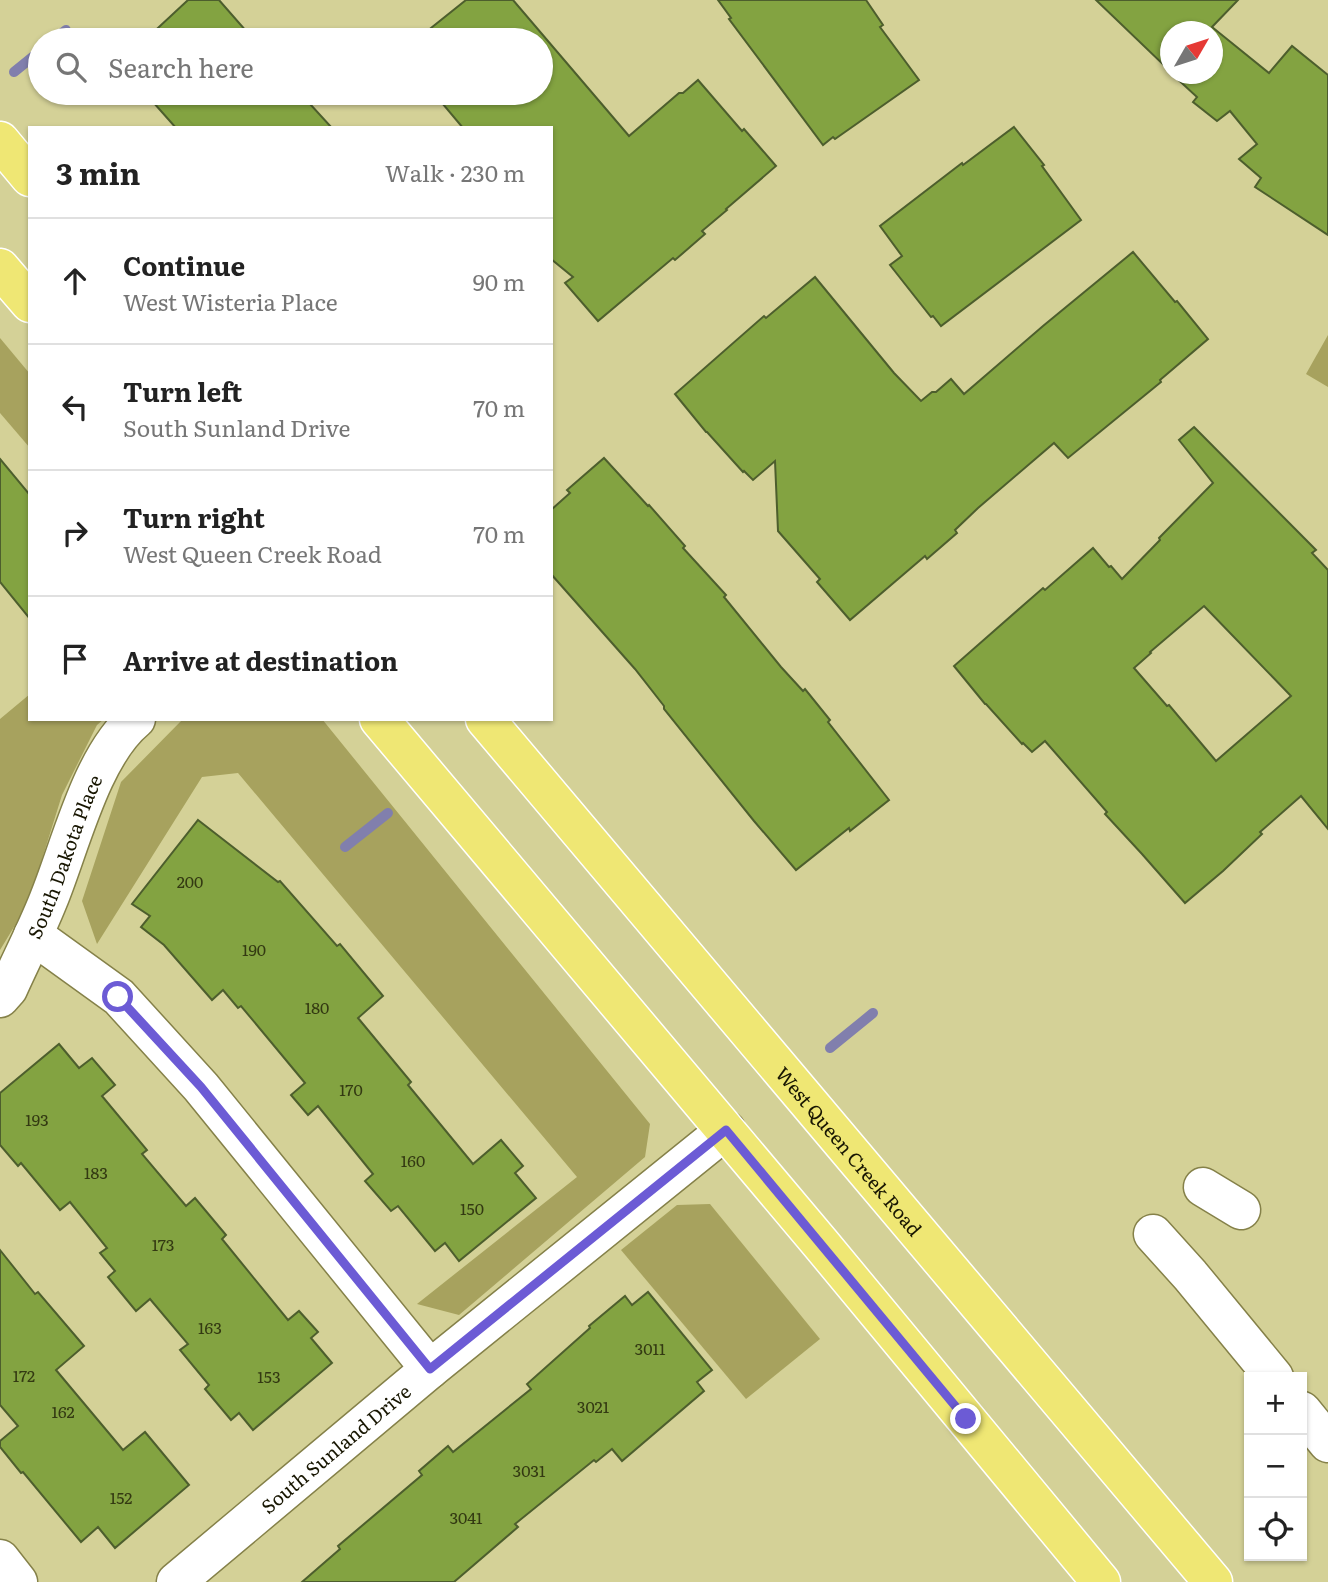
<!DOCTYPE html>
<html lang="en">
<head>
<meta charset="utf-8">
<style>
  :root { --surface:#fff; --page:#f2f2f2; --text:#222; --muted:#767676; --line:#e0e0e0 }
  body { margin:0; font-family:Literata,serif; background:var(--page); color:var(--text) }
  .controls { position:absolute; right:21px; bottom:21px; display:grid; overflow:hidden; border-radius:0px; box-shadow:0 2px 5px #0004 }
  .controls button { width:63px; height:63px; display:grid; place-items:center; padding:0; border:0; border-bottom:2px solid var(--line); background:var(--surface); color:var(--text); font:35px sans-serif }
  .compass { position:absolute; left:1160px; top:21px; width:63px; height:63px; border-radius:50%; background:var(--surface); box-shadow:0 2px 5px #0004; rotate:51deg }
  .stop { position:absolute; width:21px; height:21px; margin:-16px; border:5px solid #6c5bd5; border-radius:50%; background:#fff }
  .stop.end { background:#6c5bd5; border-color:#fff; box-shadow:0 2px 7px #0008 }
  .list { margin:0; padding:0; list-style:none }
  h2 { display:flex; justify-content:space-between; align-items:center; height:91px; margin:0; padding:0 28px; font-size:30px }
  h2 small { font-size:23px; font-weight:400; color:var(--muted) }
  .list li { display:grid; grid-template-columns:46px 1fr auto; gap:21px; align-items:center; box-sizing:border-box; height:126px; padding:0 28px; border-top:2px solid var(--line) }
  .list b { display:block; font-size:26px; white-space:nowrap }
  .list p { margin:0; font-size:23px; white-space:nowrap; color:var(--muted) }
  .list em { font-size:23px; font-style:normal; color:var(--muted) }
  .icon { flex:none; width:38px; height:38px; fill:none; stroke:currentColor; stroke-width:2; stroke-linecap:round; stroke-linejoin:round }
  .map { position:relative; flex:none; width:1328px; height:1582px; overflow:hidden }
  .search { position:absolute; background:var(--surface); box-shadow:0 2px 5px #0004; left:28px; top:28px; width:525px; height:77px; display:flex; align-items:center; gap:18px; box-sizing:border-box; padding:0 24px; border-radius:38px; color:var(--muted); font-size:26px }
  .panel { position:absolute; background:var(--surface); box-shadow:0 2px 5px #0004; left:28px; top:126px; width:525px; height:595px; border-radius:0px }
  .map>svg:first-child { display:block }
</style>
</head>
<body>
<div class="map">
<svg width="1328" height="1582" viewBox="0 0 1328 1582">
  <rect width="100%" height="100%" fill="#d4d197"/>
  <!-- green -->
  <g fill="#a7a25e">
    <polygon points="1328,335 1328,387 1306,374"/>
    <polygon points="0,338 30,374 30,448 0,413"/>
    <polygon points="30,694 30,719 104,719 97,725 62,795 28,904 0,950 0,719"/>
    <polygon points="183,719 322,719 650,1124 645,1157 459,1315 417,1304 577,1177 238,773 202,777 97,944 82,901 121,782"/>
    <polygon points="710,1204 820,1339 746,1399 621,1250 677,1205"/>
  </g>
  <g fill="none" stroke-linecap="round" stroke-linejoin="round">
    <!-- stream -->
    <g stroke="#817fad" stroke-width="10">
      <polyline points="53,40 66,30"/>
      <polyline points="14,72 40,51"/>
      <polyline points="345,847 388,813"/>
      <polyline points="830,1048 873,1013"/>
    </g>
  </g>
  <!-- building -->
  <g fill="#83a341" stroke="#4d5e2d" stroke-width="2" fill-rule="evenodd">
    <polygon points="188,0 219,0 254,40 145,40"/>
    <polygon points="466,0 513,0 629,136 679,93 683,93 698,80 742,131 744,129 776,166 726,209 727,210 702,231 705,234 675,260 673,258 598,321 565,283 573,277 551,259 551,128 463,128 442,103 448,99 443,93 541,93 541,40 416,40"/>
    <polygon points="718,0 866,0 883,25 880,27 919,80 835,139 833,137 823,145 729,19 731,18"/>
    <polygon points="1096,0 1238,0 1212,27 1269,73 1292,46 1328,75 1328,235 1255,187 1261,178 1239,159 1257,144 1230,111 1217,121 1193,102 1197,97 1172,74 1213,74 1213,32 1171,32 1171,72"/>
    <polygon points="145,93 300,93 332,128 176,128"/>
    <polygon points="1014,127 1044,165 1042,166 1081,220 941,326 933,316 931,317 890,265 902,256 880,226 962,163 963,165"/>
    <polygon points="1133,252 1175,302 1177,301 1208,339 1160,380 1161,382 1068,458 1054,443 978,508 955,530 957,533 927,559 925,556 850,620 817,582 820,579 778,531 775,461 753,480 744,471 743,472 707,432 706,432 675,394 764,316 766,318 815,277 894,373 921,401 932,392 936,392 951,379 964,394 1043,326"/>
    <path d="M1194,427l122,123 -4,3 16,17v259l-27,-33 -41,36 2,2 -39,37 -38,32 -43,-49 -37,-40 2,-2 -62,-71 -13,11 -9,-9 -1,1 -36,-40h-1l-31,-38 89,-78 2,2 48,-42 16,19 2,-1 11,13 38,-39 -1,-2 54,-55 -34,-43zM1204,606l87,90 -75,65 -47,-56 -2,1 -33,-38 17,-15 -1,-1z"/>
    <polygon points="604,458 648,506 649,505 685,546 683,548 726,595 724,597 781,667 803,691 805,689 830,720 828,722 889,800 850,831 849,828 796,870 754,821 664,709 664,706 635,669 551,574 551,510 570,493 567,490"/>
    <polygon points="0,459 30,495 30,619 0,582"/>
    <polygon points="198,820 278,882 280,881 337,946 340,944 383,996 358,1018 411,1082 408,1085 473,1164 501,1140 523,1166 515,1173 536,1198 459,1261 445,1243 435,1251 398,1206 391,1211 365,1181 373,1174 318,1106 308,1115 291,1095 305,1083 241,1006 238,1008 223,990 212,1000 164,945 141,927 150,916 132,904"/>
    <polygon points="59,1044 79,1068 92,1058 115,1085 102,1096 147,1150 142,1154 186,1206 195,1198 226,1235 222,1239 288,1320 299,1311 318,1332 311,1338 332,1363 253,1430 239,1413 231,1420 205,1389 209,1385 180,1350 188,1344 150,1299 136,1311 108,1277 115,1271 100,1253 107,1248 70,1202 60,1210 21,1163 18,1166 0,1145 0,1093"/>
    <polygon points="0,1250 35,1294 38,1292 84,1346 56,1370 123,1450 145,1432 189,1485 115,1548 98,1527 81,1542 23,1472 21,1473 0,1447 0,1441 18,1426 0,1405"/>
    <polygon points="648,1292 712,1370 697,1382 704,1391 622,1461 612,1449 596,1462 594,1460 515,1524 518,1527 454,1582 302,1582 340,1549 338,1546 422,1475 419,1471 448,1446 453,1452 531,1389 527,1384 590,1328 589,1326 625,1296 632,1305"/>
  </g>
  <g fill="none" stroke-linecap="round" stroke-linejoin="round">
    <!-- minor casing -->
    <g stroke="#858149" stroke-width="41">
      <g id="minor">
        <polyline points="33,935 119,997 201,1087 430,1369"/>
        <path id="s1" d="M0,998l8,-9c13,-29 28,-58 40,-88 22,-53 43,-145 88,-182"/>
        <polyline points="1203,1187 1241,1210"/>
        <polyline points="1153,1234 1190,1275 1274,1377"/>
        <polyline points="1302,1411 1328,1443"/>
        <polyline points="0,1559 18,1582"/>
        <path id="s2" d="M176,1582l254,-213 296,-239"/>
      </g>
    </g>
    <!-- major casing -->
    <g stroke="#fff" stroke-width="41">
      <g id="major">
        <polyline points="0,141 30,177"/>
        <polyline points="0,268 30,303"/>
        <polyline points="379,719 821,1244 1101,1582"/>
        <path id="s3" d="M485,719l728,863"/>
      </g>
    </g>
    <!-- minor -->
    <use href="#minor" stroke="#fff" stroke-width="38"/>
    <!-- major -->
    <use href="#major" stroke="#efe774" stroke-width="38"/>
  </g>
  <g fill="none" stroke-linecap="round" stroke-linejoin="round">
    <!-- route -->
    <polyline stroke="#6c5bd5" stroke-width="9" points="118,997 201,1087 430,1369 726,1130 966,1419"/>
  </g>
  <g text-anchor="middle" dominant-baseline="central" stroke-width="6" stroke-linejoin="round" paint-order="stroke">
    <!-- number labels -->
    <g font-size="16" fill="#333912">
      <text x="190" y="881">200</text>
      <text x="254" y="949">190</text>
      <text x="317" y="1007">180</text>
      <text x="351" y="1089">170</text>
      <text x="37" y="1119">193</text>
      <text x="413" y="1160">160</text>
      <text x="96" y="1172">183</text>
      <text x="472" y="1208">150</text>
      <text x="163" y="1244">173</text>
      <text x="210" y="1327">163</text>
      <text x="650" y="1348">3011</text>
      <text x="24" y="1375">172</text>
      <text x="269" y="1376">153</text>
      <text x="593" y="1406">3021</text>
      <text x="63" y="1411">162</text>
      <text x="529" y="1470">3031</text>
      <text x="121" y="1497">152</text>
      <text x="466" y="1517">3041</text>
    </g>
    <!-- street labels -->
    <g font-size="19" fill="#181602" stroke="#f1f0d3">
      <text stroke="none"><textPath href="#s1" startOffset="156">South Dakota Place</textPath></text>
      <text stroke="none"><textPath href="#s3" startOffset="565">West Queen Creek Road</textPath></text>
      <text stroke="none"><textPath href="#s2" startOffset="208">South Sunland Drive</textPath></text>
    </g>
  </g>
</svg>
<div class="controls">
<button>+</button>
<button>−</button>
<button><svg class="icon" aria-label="locate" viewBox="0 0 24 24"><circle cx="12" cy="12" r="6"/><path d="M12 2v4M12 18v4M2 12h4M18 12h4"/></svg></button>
</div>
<svg class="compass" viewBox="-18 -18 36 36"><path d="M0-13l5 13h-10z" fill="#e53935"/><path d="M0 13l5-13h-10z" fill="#767676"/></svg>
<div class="stop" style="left:118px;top:997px"></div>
<div class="stop end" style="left:966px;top:1419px"></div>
<div class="search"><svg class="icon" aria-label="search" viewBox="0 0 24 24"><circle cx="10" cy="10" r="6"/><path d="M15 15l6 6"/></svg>Search here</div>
<section class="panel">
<h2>3 min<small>Walk · 230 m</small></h2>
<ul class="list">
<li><svg class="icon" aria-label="ahead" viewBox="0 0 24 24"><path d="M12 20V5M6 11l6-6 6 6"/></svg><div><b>Continue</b><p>West Wisteria Place</p></div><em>90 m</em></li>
<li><svg class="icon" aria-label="left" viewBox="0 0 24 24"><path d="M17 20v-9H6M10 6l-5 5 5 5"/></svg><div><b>Turn left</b><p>South Sunland Drive</p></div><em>70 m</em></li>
<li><svg class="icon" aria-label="right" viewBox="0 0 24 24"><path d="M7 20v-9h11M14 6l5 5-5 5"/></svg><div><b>Turn right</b><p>West Queen Creek Road</p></div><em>70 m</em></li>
<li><svg class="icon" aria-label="arrive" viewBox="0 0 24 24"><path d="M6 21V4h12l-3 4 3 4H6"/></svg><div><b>Arrive at destination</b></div></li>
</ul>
</section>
</div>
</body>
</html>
